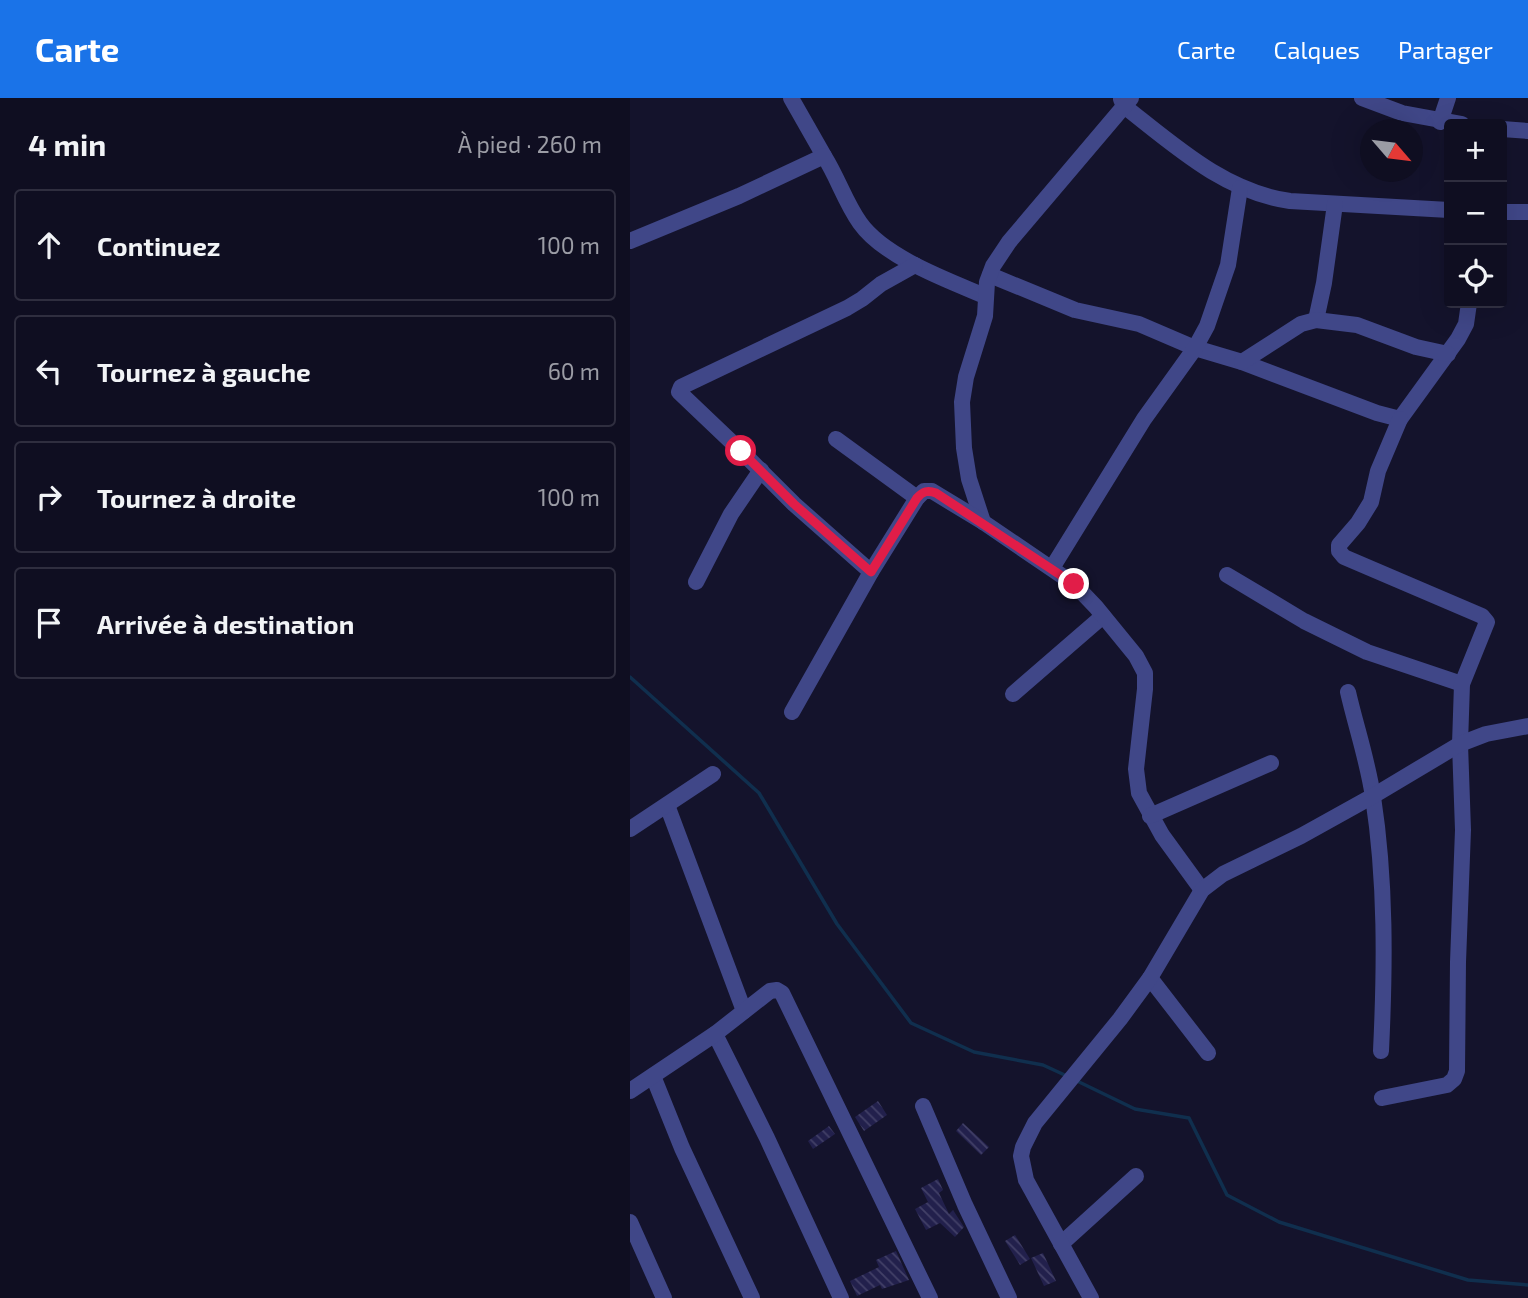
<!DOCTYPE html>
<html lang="fr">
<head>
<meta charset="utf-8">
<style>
  :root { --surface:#0f0e21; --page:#18172a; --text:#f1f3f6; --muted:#9b9ca5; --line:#2f2e3f; --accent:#1a73e8 }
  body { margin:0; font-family:"Exo 2",sans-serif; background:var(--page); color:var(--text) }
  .controls { position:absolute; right:21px; top:21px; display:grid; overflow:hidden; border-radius:7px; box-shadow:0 7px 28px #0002 }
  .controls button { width:63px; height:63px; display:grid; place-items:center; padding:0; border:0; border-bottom:2px solid var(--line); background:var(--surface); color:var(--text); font:35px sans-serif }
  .compass { position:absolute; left:730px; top:21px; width:63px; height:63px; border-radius:50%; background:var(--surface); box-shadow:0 7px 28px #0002; rotate:118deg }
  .stop { position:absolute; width:21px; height:21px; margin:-16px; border:5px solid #e11d48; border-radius:50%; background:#fff }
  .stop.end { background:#e11d48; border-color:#fff; box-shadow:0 2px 7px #0008 }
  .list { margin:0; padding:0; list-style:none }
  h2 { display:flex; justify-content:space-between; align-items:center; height:91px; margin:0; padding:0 28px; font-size:30px }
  h2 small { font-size:23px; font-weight:400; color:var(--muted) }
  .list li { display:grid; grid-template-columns:46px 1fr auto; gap:21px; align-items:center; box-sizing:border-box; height:112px; margin:0 14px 14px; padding:0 14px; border:2px solid var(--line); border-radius:7px }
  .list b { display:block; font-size:26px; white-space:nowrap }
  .list em { font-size:23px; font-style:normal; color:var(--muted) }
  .icon { flex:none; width:38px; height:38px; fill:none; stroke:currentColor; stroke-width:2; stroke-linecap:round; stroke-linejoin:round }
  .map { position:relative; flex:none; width:898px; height:1200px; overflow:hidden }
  header { display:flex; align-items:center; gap:42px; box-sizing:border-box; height:98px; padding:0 35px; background:var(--accent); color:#fff }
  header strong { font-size:33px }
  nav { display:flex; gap:38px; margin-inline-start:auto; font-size:24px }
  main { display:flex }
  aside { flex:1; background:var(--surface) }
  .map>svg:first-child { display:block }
</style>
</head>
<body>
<header>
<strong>Carte</strong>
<nav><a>Carte</a><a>Calques</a><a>Partager</a></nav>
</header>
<main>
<aside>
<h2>4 min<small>À pied · 260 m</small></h2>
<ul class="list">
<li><svg class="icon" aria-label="ahead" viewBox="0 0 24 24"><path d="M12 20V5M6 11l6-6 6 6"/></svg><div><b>Continuez</b></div><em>100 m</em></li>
<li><svg class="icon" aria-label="left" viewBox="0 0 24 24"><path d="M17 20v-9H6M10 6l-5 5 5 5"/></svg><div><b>Tournez à gauche</b></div><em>60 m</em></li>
<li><svg class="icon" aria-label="right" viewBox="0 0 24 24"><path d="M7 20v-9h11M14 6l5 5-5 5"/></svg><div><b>Tournez à droite</b></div><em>100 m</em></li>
<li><svg class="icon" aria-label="arrive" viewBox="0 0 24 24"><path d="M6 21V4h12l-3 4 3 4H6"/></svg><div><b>Arrivée à destination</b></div></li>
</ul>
</aside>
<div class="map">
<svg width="898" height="1200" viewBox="0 0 898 1200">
  <defs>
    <pattern id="building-back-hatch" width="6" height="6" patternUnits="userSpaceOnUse" patternTransform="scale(1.75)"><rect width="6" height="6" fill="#22204c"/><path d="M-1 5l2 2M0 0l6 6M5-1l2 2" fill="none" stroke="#424067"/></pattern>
  </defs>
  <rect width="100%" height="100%" fill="#14132c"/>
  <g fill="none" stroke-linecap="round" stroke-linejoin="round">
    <!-- stream -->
    <g stroke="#102f4e" stroke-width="3.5">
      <polyline points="0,579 129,695 207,826 281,925 344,954 413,967 439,979"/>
      <polyline points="445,982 505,1011 559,1020 597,1097 649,1124 838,1182 898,1187"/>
    </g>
  </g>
  <!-- building -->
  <g fill="url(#building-back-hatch)">
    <polygon points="248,1003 257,1017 234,1033 225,1019"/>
    <polygon points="333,1025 359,1049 351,1057 326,1033"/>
    <polygon points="199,1028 205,1036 183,1051 178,1043"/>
    <polygon points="308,1081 313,1092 309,1095 319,1116 323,1112 334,1129 325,1139 310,1125 296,1132 285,1111 298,1104 291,1090"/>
    <polygon points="385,1137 400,1161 390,1167 375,1143"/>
    <polygon points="266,1153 279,1182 252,1191 250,1187 227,1198 220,1183 249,1169 246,1162"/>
    <polygon points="413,1155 426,1183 414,1188 401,1160"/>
  </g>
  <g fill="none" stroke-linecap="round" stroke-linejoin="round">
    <!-- minor -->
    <g stroke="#404788" stroke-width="16">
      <polyline points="161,0 194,58"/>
      <polyline points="732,0 772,15 832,26"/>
      <path d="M491,1l3,7c51,40 101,86 166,95l159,9"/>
      <polyline points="810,24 818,0"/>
      <polyline points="872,31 898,33"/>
      <polyline points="872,114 898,114"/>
      <path d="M0,143l109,-45 85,-40c14,22 21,46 36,67 24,34 87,57 125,73"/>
      <polyline points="360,177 445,212 509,226 565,250 612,264 747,315 770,321 828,241 836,226 839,205"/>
      <polyline points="686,222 694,185 705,106"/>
      <polyline points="612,264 671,226 686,222 727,227 786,249 818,256"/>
      <polyline points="206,341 287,400"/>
      <polyline points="353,424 339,381 334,350 332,304 336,279 355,218 357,184 363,168 379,144 501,0"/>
      <polyline points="422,470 514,321 565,250 577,228 598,167 610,90"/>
      <polyline points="241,474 164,406 111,353 49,294 51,289 217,210 232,201 251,186 285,167"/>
      <polyline points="597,477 674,523 737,554 832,586"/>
      <polyline points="66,484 101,416 131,372"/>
      <path d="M718,594c8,35 20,70 25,105 13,84 12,170 8,254"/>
      <polyline points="383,596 473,518"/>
      <polyline points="162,614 241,474 287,400 294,393 302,393 353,424 444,486 466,509 506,558 515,575 515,591 506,671 509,695 532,737 572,792"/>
      <polyline points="37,707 114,913"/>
      <polyline points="520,718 641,665"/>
      <polyline points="0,731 83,676"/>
      <polyline points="520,880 578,955"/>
      <polyline points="85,936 137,1040 211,1200"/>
      <polyline points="23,978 52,1050 122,1200"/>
      <polyline points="0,993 85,936 140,893 147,892 152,895 300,1200"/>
      <polyline points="752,1000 817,987 824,981 827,973 828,864 833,732 830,646 832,586 857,524 852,518 714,459 709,453 709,447 728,425 741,404 748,373 770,321"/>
      <polyline points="293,1008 335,1107 379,1200"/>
      <polyline points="0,1124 34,1200"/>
      <polyline points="431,1146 506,1078"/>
      <polyline points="461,1200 396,1082 391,1058 393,1049 405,1025 490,921 520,880 572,792 593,776 671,738 743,698 830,646 856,636 898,628"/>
    </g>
  </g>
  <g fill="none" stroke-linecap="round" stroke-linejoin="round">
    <!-- route -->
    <path stroke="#e11d48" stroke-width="9" d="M111,353l53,53 77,68 46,-74c6,-7 11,-8 19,-5l138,91"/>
  </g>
</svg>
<div class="controls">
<button>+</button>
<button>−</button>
<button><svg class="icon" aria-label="locate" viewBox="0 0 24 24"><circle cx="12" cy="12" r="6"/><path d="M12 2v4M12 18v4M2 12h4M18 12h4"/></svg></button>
</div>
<svg class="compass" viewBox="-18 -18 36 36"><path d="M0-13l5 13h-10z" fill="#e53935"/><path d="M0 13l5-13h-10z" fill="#9b9ca5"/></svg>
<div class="stop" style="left:111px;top:353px"></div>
<div class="stop end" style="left:444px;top:486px"></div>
</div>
</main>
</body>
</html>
